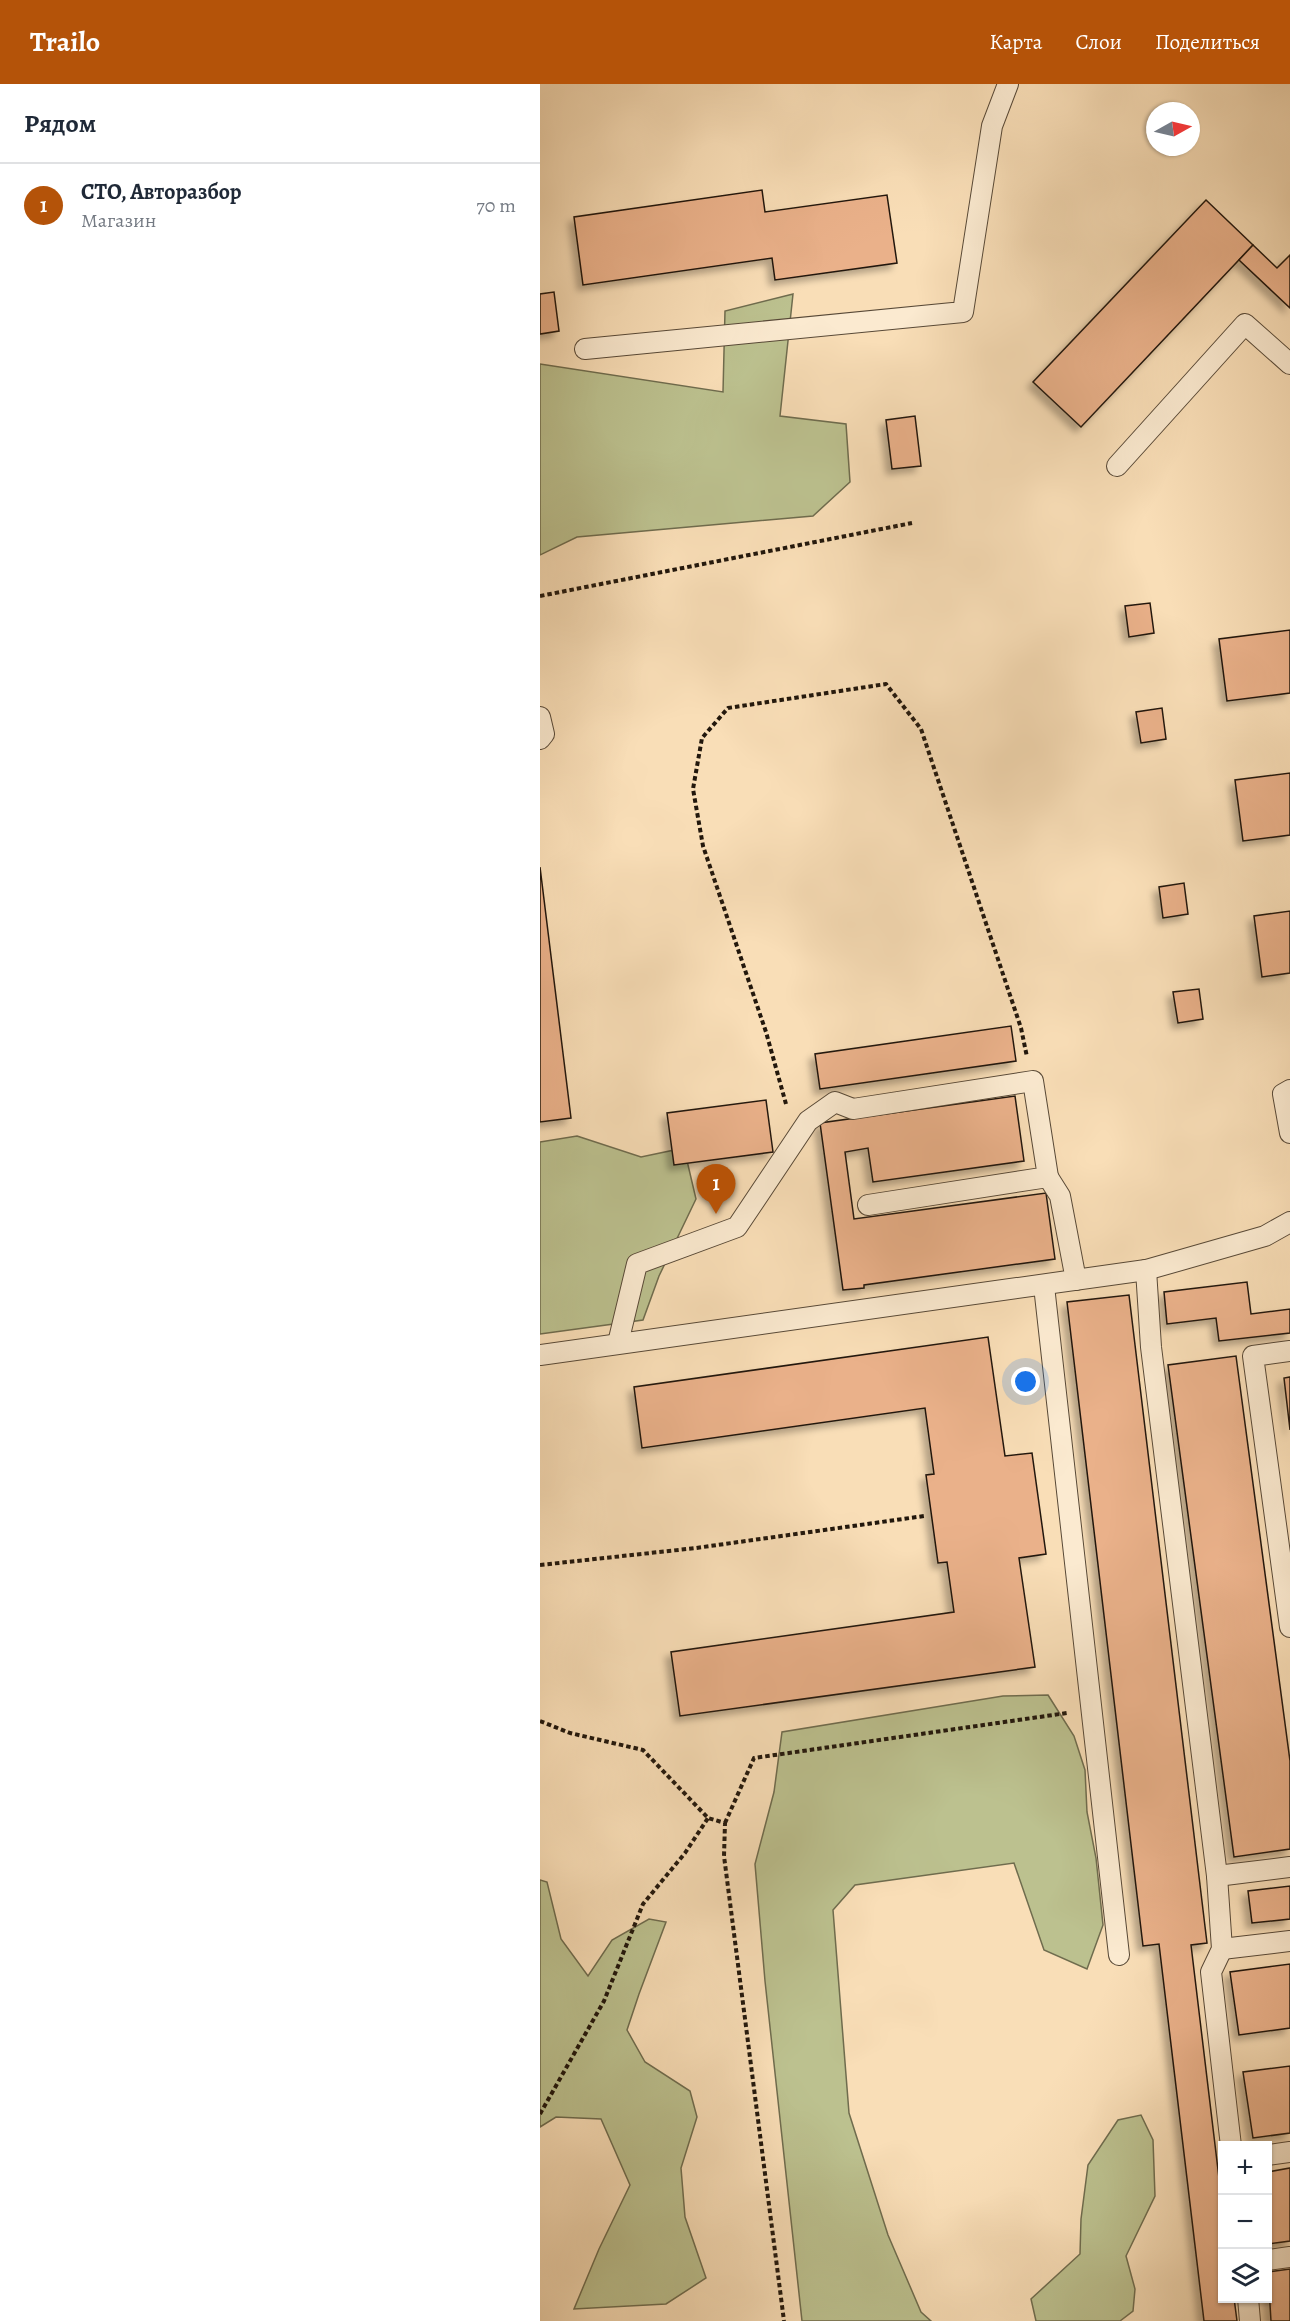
<!DOCTYPE html>
<html lang="ru">
<head>
<meta charset="utf-8">
<style>
  :root { --surface:#fff; --page:#f2f2f3; --text:#1f2937; --muted:#747a83; --line:#e0e1e3; --accent:#b45309 }
  body { margin:0; font-family:Alegreya,serif; background:var(--page); color:var(--text) }
  .controls { position:absolute; right:18px; bottom:18px; display:grid; overflow:hidden; border-radius:0px; box-shadow:0 2px 4px #0004 }
  .controls button { width:54px; height:54px; display:grid; place-items:center; padding:0; border:0; border-bottom:2px solid var(--line); background:var(--surface); color:var(--text); font:30px sans-serif }
  .compass { position:absolute; left:606px; top:18px; width:54px; height:54px; border-radius:50%; background:var(--surface); box-shadow:0 2px 4px #0004; rotate:82deg }
  .you { position:absolute; left:486px; top:1298px; width:21px; height:21px; margin:-15px; border:4px solid #fff; border-radius:50%; background:#1a73e8; box-shadow:0 0 0 9px #1a73e833 }
  .badge { display:grid; place-items:center; width:39px; height:39px; border-radius:50%; background:var(--accent); color:#fff; font-size:20px; font-weight:700 }
  .pin { position:absolute; translate:-50% -50px; filter:drop-shadow(0 2px 3px #0008) }
  .pin::after { content:''; position:absolute; top:32px; width:21px; height:18px; background:inherit; clip-path:polygon(0 0,100% 0,50% 100%) }
  .list { margin:0; padding:0; list-style:none }
  h2 { display:flex; justify-content:space-between; align-items:center; height:78px; margin:0; padding:0 24px; font-size:26px }
  h2 small { font-size:20px; font-weight:400; color:var(--muted) }
  .list li { display:grid; grid-template-columns:39px 1fr auto; gap:18px; align-items:center; box-sizing:border-box; height:84px; padding:0 24px; border-top:2px solid var(--line) }
  .list b { display:block; font-size:22px; white-space:nowrap }
  .list p { margin:0; font-size:20px; white-space:nowrap; color:var(--muted) }
  .list em { font-size:20px; font-style:normal; color:var(--muted) }
  .icon { flex:none; width:33px; height:33px; fill:none; stroke:currentColor; stroke-width:2; stroke-linecap:round; stroke-linejoin:round }
  .map { position:relative; flex:none; width:750px; height:2237px; overflow:hidden }
  header { display:flex; align-items:center; gap:36px; box-sizing:border-box; height:84px; padding:0 30px; background:var(--accent); color:#fff }
  header strong { font-size:28px }
  nav { display:flex; gap:33px; margin-inline-start:auto; font-size:21px }
  main { display:flex }
  aside { flex:1; background:var(--surface) }
  .map>svg:first-child { display:block }
</style>
</head>
<body>
<header>
<strong>Trailo</strong>
<nav><a>Карта</a><a>Слои</a><a>Поделиться</a></nav>
</header>
<main>
<aside>
<h2>Рядом<small></small></h2>
<ul class="list">
<li><span class="badge">1</span><div><b>СТО, Авторазбор</b><p>Магазин</p></div><em>70 m</em></li>
</ul>
</aside>
<div class="map">
<svg width="750" height="2237" viewBox="0 0 750 2237">
  <defs>
    <filter id="shadow"><feDropShadow dx="-5.5" dy="5.5" stdDeviation="3" flood-color="#0004"/></filter>
  </defs>
  <rect width="100%" height="100%" fill="#f9deb7"/>
  <filter id="stains"><feTurbulence type="fractalNoise" baseFrequency=".00333" numOctaves="4"/><feColorMatrix values="0 0 0 0 .2 0 0 0 0 .09 0 0 0 0 .02 0 0 0 .5 -.17"/></filter>
  <radialGradient id="worn" r=".72"><stop offset=".6" stop-color="#630" stop-opacity="0"/><stop offset="1" stop-color="#630" stop-opacity=".3"/></radialGradient>
  <!-- green -->
  <g fill="#bcc18f" stroke="#6f6c4e" stroke-width="1.5">
    <polygon points="253,210 240,332 306,340 310,398 273,432 37,453 0,471 0,280 183,308 185,227"/>
    <polygon points="37,1052 101,1073 144,1064 156,1115 119,1192 103,1236 0,1250 0,1058"/>
    <polygon points="508,1611 534,1652 545,1686 547,1728 556,1774 563,1841 547,1885 504,1866 474,1779 315,1801 293,1826 309,2029 348,2151 381,2228 391,2237 262,2237 225,1897 215,1780 234,1708 242,1648 463,1612"/>
    <polygon points="0,1796 7,1798 21,1855 48,1892 72,1856 109,1835 126,1838 99,1910 87,1946 105,1978 150,2007 157,2033 141,2084 145,2133 166,2194 126,2220 34,2225 59,2165 90,2101 61,2035 16,2033 0,2043"/>
    <polygon points="601,2031 613,2056 615,2112 586,2172 595,2205 593,2227 580,2237 496,2237 491,2215 540,2170 541,2135 548,2081 578,2036"/>
  </g>
  <!-- building -->
  <g fill="#eab18a" stroke="#22170c" stroke-width="1.5" filter="url(#shadow)">
    <polygon points="222,106 225,128 347,111 357,179 235,196 232,174 43,201 34,133"/>
    <polygon points="666,116 713,161 541,343 493,298"/>
    <polygon points="713,161 737,184 750,171 750,224 699,176"/>
    <polygon points="14,208 19,247 0,250 0,210"/>
    <polygon points="375,332 381,382 352,385 346,336"/>
    <polygon points="610,519 614,549 589,553 585,522"/>
    <polygon points="750,546 750,609 687,617 679,555"/>
    <polygon points="622,624 626,655 601,659 596,628"/>
    <polygon points="750,689 750,751 703,757 695,696"/>
    <polygon points="0,783 31,1034 0,1038"/>
    <polygon points="644,799 648,830 623,834 619,803"/>
    <polygon points="750,827 750,889 722,893 714,832"/>
    <polygon points="659,905 663,935 638,939 633,908"/>
    <polygon points="471,942 476,977 280,1005 275,970"/>
    <polygon points="475,1012 484,1077 333,1098 328,1064 305,1068 314,1135 506,1109 515,1175 324,1201 324,1204 303,1206 280,1039"/>
    <polygon points="226,1016 233,1068 134,1081 127,1029"/>
    <polygon points="707,1198 711,1230 750,1225 750,1249 679,1257 676,1234 627,1240 624,1208"/>
    <polygon points="589,1211 667,1859 651,1861 682,2119 682,2214 694,2214 697,2237 664,2237 619,1860 603,1862 527,1218"/>
    <polygon points="448,1253 465,1372 492,1369 506,1470 479,1474 495,1583 140,1632 131,1568 414,1528 407,1478 398,1479 386,1391 394,1390 385,1324 102,1364 94,1303"/>
    <polygon points="696,1272 750,1677 750,1765 694,1773 628,1281"/>
    <polygon points="750,1293 750,1346 744,1294"/>
    <polygon points="750,1802 750,1835 712,1839 708,1807"/>
    <polygon points="750,1880 750,1944 699,1951 690,1888"/>
    <polygon points="750,1982 750,2049 713,2054 703,1988"/>
    <polygon points="750,2084 750,2157 728,2160 728,2088"/>
    <polygon points="750,2185 750,2237 731,2237 728,2188"/>
  </g>
  <g fill="none" stroke-linecap="round" stroke-linejoin="round">
    <!-- lane casing -->
    <g stroke="#584937" stroke-width="22">
      <g id="lane">
        <polyline points="45,265 423,228 452,42 468,0"/>
        <polyline points="577,382 705,240 750,280"/>
        <polyline points="0,633 4,650 0,655"/>
        <polyline points="750,1006 743,1010 750,1049"/>
        <polyline points="508,1093 520,1112 536,1196"/>
        <polyline points="606,1186 611,1263 677,1792 682,1865 671,1888 691,2062"/>
        <polyline points="504,1202 579,1871"/>
        <polyline points="78,1259 97,1180 197,1143 268,1037 295,1018 313,1025 493,997 508,1093 328,1121"/>
        <polyline points="750,1267 713,1272 750,1543"/>
        <polyline points="0,1271 606,1186 725,1152 750,1138"/>
        <polyline points="677,1792 750,1783"/>
        <polyline points="682,1865 750,1857"/>
        <polyline points="728,2071 750,2068"/>
        <polyline points="728,2176 750,2173"/>
        <polyline points="708,2214 710,2237"/>
      </g>
    </g>
    <!-- path -->
    <g stroke="#22170c" stroke-width="4" stroke-dasharray="4.5 3" stroke-linecap="butt">
      <polyline points="0,512 372,439"/>
      <polyline points="246,1020 226,948 163,762 153,705 162,654 188,624 346,600 381,645 481,944 487,973"/>
      <polyline points="0,1481 156,1464 384,1432"/>
      <polyline points="0,1637 30,1649 103,1666 168,1734 185,1739 184,1772 244,2237"/>
      <polyline points="185,1739 214,1674 527,1629"/>
      <polyline points="0,2030 64,1917 103,1820 145,1769 168,1734"/>
    </g>
    <!-- lane -->
    <use href="#lane" stroke="#fbead0" stroke-width="20"/>
  </g>
  <rect width="100%" height="100%" filter="url(#stains)"/>
  <rect width="100%" height="100%" fill="url(#worn)"/>
</svg>
<div class="controls">
<button>+</button>
<button>−</button>
<button><svg class="icon" aria-label="layers" viewBox="0 0 24 24"><path d="M12 4l9 5-9 5-9-5zM3 14l9 5 9-5"/></svg></button>
</div>
<svg class="compass" viewBox="-18 -18 36 36"><path d="M0-13l5 13h-10z" fill="#e53935"/><path d="M0 13l5-13h-10z" fill="#747a83"/></svg>
<div class="you"></div>
<div class="pin badge" style="left:176px;top:1130px">1</div>
</div>
</main>
</body>
</html>
